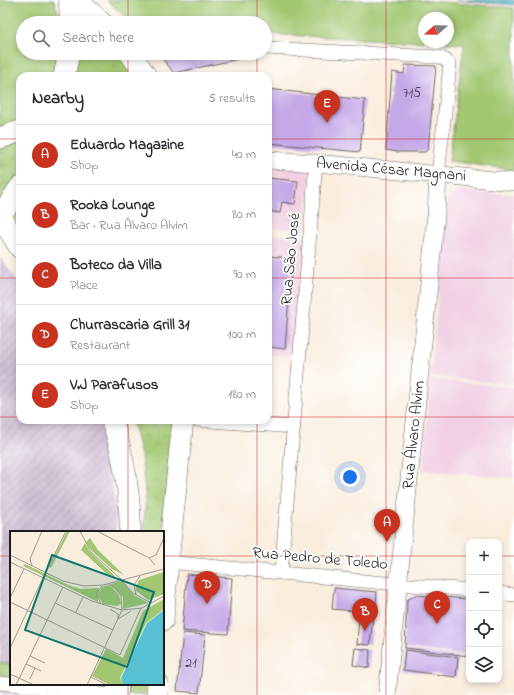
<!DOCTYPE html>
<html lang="en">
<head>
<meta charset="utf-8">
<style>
  :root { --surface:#fff; --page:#f7f7f7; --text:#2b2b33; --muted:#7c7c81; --line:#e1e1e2; --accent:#c8321e }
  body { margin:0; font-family:"Indie Flower",sans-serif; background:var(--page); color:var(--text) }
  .controls { position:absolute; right:12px; bottom:12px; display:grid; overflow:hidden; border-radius:8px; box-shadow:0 2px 6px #0003 }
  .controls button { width:36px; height:36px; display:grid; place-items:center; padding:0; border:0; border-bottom:1px solid var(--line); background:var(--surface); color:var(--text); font:20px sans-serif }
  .compass { position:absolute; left:418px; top:12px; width:36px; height:36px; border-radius:50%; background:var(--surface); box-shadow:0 2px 6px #0003; rotate:250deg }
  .you { position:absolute; left:350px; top:477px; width:14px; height:14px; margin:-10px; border:3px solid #fff; border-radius:50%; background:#1a73e8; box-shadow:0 0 0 6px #1a73e833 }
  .badge { display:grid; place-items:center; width:26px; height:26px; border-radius:50%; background:var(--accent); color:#fff; font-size:13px; font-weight:700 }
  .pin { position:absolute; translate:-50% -33px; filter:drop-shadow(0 1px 2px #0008) }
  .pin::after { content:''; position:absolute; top:21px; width:14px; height:12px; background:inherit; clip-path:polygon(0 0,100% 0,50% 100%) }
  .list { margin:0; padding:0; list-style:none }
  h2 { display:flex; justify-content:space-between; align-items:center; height:52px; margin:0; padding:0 16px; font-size:17px }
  h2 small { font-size:13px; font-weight:400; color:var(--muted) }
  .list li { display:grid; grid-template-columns:26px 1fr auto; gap:12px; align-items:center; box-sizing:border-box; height:60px; padding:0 16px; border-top:1px solid var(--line) }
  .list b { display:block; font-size:15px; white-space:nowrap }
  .list p { margin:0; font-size:13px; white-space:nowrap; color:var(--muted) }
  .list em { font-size:13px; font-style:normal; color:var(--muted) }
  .icon { flex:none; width:22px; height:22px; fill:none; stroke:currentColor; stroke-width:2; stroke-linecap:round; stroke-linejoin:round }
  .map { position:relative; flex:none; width:514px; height:695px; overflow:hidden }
  .search { position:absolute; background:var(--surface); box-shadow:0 2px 6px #0003; left:16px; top:16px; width:256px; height:44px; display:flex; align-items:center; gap:10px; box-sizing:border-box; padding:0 14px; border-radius:22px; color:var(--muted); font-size:15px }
  .panel { position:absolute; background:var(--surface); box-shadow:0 2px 6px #0003; left:16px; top:72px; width:256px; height:352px; border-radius:12px }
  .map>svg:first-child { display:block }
</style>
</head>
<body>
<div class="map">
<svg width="514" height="695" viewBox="0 0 514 695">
  <defs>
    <pattern id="industrial-furrows" width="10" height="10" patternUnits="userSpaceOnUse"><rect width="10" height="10" fill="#cebed1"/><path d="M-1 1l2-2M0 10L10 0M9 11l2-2" fill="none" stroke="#b0a3b3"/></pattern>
    <pattern id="park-crowns" width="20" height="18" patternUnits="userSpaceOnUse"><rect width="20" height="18" fill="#a2c771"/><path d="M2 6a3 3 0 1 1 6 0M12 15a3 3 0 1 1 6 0" fill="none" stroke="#8baa61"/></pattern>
    <pattern id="water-rules" width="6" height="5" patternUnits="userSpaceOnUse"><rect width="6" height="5" fill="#57c1d3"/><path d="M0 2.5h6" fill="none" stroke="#4ba5b5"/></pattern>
  </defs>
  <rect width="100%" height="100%" fill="#fff"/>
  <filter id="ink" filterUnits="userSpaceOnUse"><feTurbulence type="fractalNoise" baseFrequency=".025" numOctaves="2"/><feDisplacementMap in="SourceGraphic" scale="8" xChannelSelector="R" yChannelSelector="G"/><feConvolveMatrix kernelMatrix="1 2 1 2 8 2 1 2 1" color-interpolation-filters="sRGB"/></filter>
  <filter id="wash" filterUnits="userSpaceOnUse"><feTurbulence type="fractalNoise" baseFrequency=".012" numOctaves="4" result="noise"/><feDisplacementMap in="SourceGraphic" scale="16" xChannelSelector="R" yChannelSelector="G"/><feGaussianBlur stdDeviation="0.9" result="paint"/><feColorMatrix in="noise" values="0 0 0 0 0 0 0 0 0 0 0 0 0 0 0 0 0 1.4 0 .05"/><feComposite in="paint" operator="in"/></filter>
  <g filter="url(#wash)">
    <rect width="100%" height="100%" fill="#f9eddd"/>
    <!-- built -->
    <g fill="#f1d0e3">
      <polygon points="268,165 311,170 304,231 268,227"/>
      <polygon points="461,191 514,194 514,384 430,377 448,198"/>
      <polygon points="268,234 306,237 296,357 268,354"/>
      <polygon points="430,379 514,387 514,478 423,470"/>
    </g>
    <!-- industrial -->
    <polygon fill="url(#industrial-furrows)" points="0,257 20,284 20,420 101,420 117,515 117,532 11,532 11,684 107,684 107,695 0,695"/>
    <!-- green -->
    <g fill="#a2c771" stroke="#5f7246">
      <polygon points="0,0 54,0 60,18 61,23 23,23 23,53 59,53 51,76 20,76 20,123 0,128"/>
      <polygon points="107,0 419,0 514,8 514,170 449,161 464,44 426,42 448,42 448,18 424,18 424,42 265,34 265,23 132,23"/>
      <polygon points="0,662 11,664 11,680 0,679"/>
      <polygon points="128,684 147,684 145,695 127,695"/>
    </g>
    <!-- park -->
    <g fill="url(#park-crowns)" stroke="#5f7246">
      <polygon points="75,53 122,53 138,76 71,76"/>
      <polygon points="20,134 20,181 0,208 0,140"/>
      <polygon points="20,193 20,241 5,216"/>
      <polygon points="132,420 174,420 162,532 143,532 146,500 141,455"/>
    </g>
    <!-- water -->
    <polygon fill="url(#water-rules)" stroke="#3a6e78" points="455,0 514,0 514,5"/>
    <g id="blocks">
      <!-- building -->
      <g fill="#c5a8e7">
        <polygon points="158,53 239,53 238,59 174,73"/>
        <polygon points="405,65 436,66 428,149 425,152 398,152 386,150 392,72 404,74"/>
        <polygon points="268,89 365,100 360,152 268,143"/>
        <polygon points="268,178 298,181 295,204 282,202 280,213 268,211"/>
        <polygon points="268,256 292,258 285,349 268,347"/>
        <polygon points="187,574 232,578 228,634 182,631"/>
        <polygon points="334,588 377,592 375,613 332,609"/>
        <polygon points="416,595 469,599 469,656 405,648 407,600"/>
        <polygon points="359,616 373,617 370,645 357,644"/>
        <polygon points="183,633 205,635 199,693 177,691"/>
        <polygon points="355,648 370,650 369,668 353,665"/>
        <polygon points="405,650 458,657 456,677 403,670"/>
      </g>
    </g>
  </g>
  <g filter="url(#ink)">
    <use href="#blocks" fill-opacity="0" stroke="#696560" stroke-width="1"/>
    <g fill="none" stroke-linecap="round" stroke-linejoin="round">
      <!-- minor casing -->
      <g stroke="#696560" stroke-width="14">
        <g id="minor">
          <path d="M265,48l173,9c6,1 9,3 12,8l-12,110"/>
          <polyline points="197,420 294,427"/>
          <polyline points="168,562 384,583 399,584 469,590"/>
          <polyline points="281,573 316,163"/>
          <polyline points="499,593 514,595"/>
          <polyline points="0,683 110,695"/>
        </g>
      </g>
      <!-- tertiary casing -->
      <g stroke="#696560" stroke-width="18">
        <g id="tertiary">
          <polyline points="268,160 316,163 514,182"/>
          <polyline points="387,695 436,215 438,175"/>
        </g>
      </g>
      <!-- primary casing -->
      <g stroke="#696560" stroke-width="22">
        <g id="primary">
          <polyline points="69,0 71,23"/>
          <polyline points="77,0 102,23"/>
          <polyline points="130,53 146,76"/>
          <polyline points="64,76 69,53"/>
          <polyline points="0,138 20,131"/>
          <polyline points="0,216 20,248"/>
          <polyline points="0,217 20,187"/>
          <path d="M112,420c11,33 19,77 18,112"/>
          <polyline points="163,620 168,562 183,420"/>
          <polyline points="117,695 118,684"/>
          <polyline points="157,695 158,684"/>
        </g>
      </g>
      <!-- minor -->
      <use href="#minor" stroke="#fff" stroke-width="13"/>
      <!-- tertiary -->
      <use href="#tertiary" stroke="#fff" stroke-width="17"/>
      <!-- primary -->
      <use href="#primary" stroke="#fff" stroke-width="21"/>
    </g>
  </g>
  <!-- grid -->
  <path fill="none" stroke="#d62828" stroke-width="1" stroke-opacity="0.55" d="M128,0v23M257,0v23M386,0v695M128,53v23M257,53v23M0,139h20M268,139h246M0,278h20M268,278h246M0,417h20M268,417h246M128,420v112M257,420v275M0,556h11M163,556h306M499,556h15M128,684v11"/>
  <g text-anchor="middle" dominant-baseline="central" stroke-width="3.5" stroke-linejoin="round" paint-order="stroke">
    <!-- number labels -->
    <g font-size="14" fill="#463f4f">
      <text x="412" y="93">715</text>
      <text x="191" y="663">21</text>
    </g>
    <!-- street labels -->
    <g font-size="16" fill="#1c1c1c" stroke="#fff">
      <text transform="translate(391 170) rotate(5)">Avenida César Magnani</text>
      <text transform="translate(291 259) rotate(-85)">Rua São José</text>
      <text transform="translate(414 435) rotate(-84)">Rua Álvaro Alvim</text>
      <text transform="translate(320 559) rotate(5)">Rua Pedro de Toledo</text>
    </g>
  </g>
  <!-- overview -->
  <g transform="translate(10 531)">
    <rect width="154" height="154" fill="#f9eddd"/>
    <path d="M57,0h3l-19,37 -2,-1zM80,7l8,12 26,25 -12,-6 -20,-18 -6,-9zM75,12l5,9 26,25 -9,-3 -26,-24zM15,33l43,21 -1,2 -44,-21zM154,41v22l-16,6 -13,-10 4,-10zM154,68v10l-18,14 -26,55 4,7h-14l-18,-9 14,-27 17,9 20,-47z" fill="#a2c771"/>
    <path d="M112,50l12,14 15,8 -26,6v-12l-13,-13zM58,54l12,4 19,-1 -1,14 -31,-15zM97,54l5,2 7,8 2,9 -5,2 -13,-2 -6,-9 5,-8z" fill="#a2c771"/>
    <path d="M154,79v75l-41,-1 -2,-6 26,-55z" fill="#57c1d3"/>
    <path fill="none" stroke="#a19990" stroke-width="1" d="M70,0l11,21 31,28M87,0l52,27M0,24l53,26 21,5 19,-1 61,-16M0,31l82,39 30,9 20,-2 22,-12M145,34l-6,-7 7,-3 8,-17M22,35l-2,-7 12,-28M36,41l20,-41M112,50l11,12 18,10M98,53l7,4 6,8 1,14M126,64l-2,-10 6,-9M0,67l14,-29M0,71l110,53 21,-47M45,72l58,27M91,73l-5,-10 6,-8M100,78l8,5v5l13,-8M66,81l7,-15M0,117l33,-70M20,125l15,7M16,133l15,7M0,143l24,11M81,146l16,8M20,148l5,-11M6,154l47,-98M77,154l35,-75"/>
    <path fill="#0f766e" fill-opacity="0.15" stroke="#0f766e" stroke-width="2" d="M42,24l102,37 -27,75 -102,-37z"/>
    <rect width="154" height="154" fill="none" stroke="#1c1c1c" stroke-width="2"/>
  </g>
</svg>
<div class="controls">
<button>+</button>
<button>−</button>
<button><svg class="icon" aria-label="locate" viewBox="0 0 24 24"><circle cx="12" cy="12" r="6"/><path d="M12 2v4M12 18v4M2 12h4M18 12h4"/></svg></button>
<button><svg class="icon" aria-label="layers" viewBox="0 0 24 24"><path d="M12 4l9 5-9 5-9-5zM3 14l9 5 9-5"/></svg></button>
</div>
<svg class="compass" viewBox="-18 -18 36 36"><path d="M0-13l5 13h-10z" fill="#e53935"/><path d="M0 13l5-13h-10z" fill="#7c7c81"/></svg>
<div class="you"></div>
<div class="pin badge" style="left:387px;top:542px">A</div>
<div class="pin badge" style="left:365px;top:631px">B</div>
<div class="pin badge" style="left:437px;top:624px">C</div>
<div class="pin badge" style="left:207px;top:604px">D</div>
<div class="pin badge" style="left:327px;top:123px">E</div>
<div class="search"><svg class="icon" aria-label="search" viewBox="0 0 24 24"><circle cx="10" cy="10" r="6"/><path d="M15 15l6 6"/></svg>Search here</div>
<section class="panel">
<h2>Nearby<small>5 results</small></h2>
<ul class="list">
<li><span class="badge">A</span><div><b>Eduardo Magazine</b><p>Shop</p></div><em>40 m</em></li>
<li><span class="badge">B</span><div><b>Rooka Lounge</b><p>Bar · Rua Álvaro Alvim</p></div><em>80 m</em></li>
<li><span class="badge">C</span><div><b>Boteco da Villa</b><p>Place</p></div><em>90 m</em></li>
<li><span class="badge">D</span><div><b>Churrascaria Grill 31</b><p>Restaurant</p></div><em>100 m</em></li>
<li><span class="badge">E</span><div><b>V.J Parafusos</b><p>Shop</p></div><em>180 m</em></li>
</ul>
</section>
</div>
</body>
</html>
